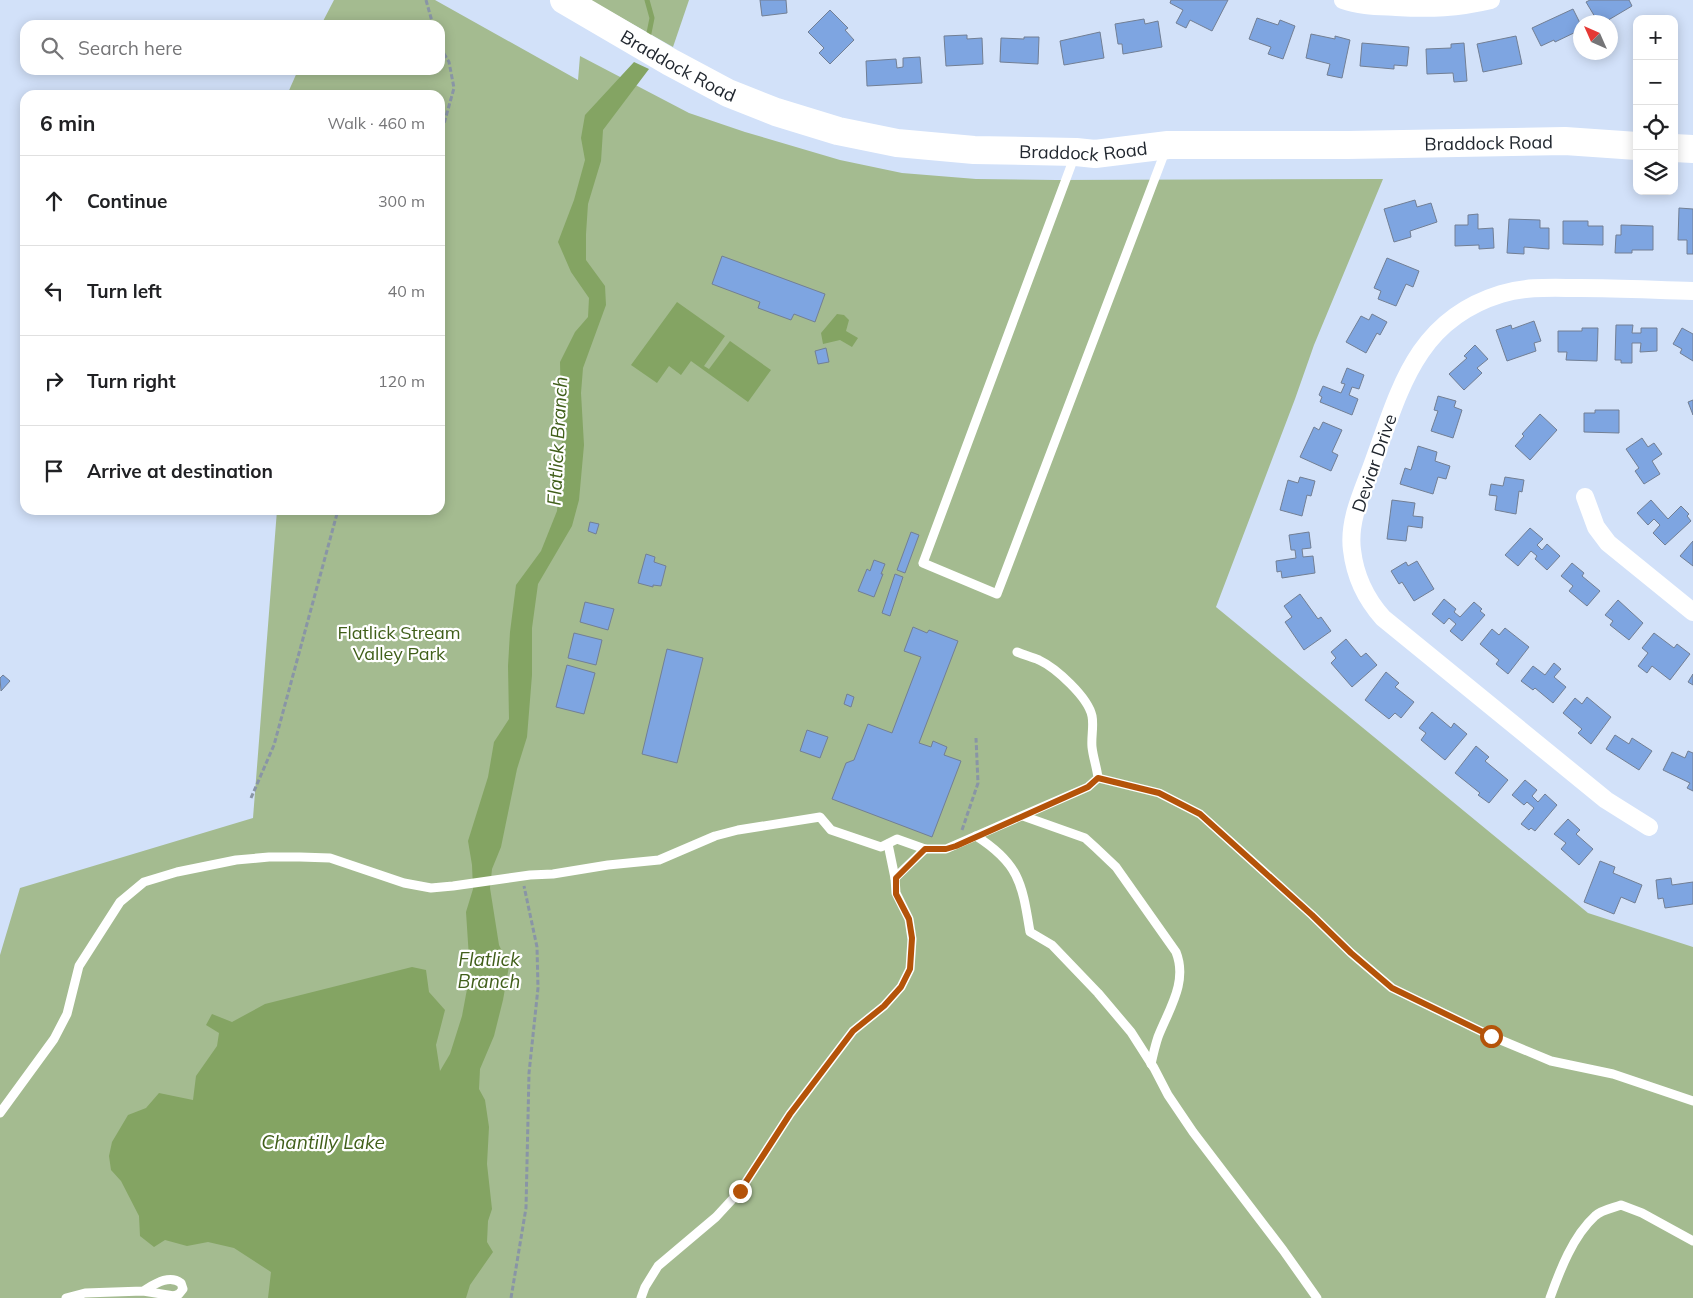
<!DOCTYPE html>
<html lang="en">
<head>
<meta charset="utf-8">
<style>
  :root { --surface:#fff; --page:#f2f2f2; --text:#202124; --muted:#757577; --line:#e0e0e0 }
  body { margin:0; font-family:Mulish,sans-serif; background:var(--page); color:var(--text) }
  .controls { position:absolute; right:15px; top:15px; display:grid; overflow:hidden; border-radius:10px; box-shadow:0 2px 12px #0003 }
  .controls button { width:45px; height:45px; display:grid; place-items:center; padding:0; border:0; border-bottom:1px solid var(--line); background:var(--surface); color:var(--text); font:25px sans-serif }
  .compass { position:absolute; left:1573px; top:15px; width:45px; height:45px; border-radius:50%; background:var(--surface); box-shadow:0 2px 12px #0003; rotate:315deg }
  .stop { position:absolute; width:15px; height:15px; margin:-11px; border:4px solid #b45309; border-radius:50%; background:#fff }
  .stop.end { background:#b45309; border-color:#fff; box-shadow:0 1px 5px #0008 }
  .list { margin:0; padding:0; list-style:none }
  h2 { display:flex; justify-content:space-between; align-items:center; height:65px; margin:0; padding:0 20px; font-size:21px }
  h2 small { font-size:16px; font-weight:400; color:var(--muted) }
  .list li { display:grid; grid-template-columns:32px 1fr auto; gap:15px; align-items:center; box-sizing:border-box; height:90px; padding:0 20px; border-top:1px solid var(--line) }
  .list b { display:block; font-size:19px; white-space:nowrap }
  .list em { font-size:16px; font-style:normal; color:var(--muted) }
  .icon { flex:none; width:28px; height:28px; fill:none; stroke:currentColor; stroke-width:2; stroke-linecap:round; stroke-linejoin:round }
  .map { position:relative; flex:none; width:1693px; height:1298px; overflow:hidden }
  .search { position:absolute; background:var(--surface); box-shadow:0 2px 12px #0003; left:20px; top:20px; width:425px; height:55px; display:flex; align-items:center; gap:12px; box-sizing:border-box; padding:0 18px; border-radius:15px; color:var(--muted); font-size:19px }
  .panel { position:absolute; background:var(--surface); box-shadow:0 2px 12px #0003; left:20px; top:90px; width:425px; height:425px; border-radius:15px }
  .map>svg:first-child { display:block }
</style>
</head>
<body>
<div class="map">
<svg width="1693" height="1298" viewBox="0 0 1693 1298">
  <rect width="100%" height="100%" fill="#d2e1f9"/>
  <!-- green -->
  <g fill="#a4bb90">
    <polygon points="334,0 435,0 578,80 580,56 689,113 745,132 840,160 902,173 976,179 1056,180 1383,179 1314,345 1295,399 1216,607 1588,913 1693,947 1693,1298 0,1298 0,955 20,888 253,818 277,510 440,510 440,95 287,95 298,70 440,70 440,25 321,25"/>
    <polygon points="590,0 689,0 673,47"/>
  </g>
  <!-- water -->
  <g fill="#84a463">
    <polygon points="634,62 649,69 603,130 601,161 588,204 586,234 586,260 605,286 606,305 583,368 581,393 584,445 579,500 572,526 538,584 532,628 532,675 527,737 517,769 501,847 492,869 490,888 499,945 509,966 503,1000 494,1036 480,1069 479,1089 485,1100 489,1127 487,1164 492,1209 488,1221 487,1242 493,1252 470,1285 466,1298 268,1298 271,1272 234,1248 208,1242 187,1246 165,1240 154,1247 140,1236 139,1216 121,1181 111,1170 109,1156 112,1142 128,1115 146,1108 159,1093 193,1100 196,1076 217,1046 219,1033 206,1025 212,1014 232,1022 265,1004 412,967 426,970 429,992 445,1010 436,1045 440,1071 450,1054 462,1016 470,973 466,912 473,889 472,865 468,841 488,777 494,742 509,719 508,666 510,632 516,585 541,551 557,511 562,454 560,362 575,332 588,317 589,298 571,272 558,242 574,200 585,160 581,138 585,115"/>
    <polygon points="677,302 725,336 704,366 709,369 730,341 771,370 748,402 691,361 681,375 669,366 657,383 631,365"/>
    <polygon points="837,314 844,315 849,320 846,331 858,338 852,347 840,340 823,344 821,333"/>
  </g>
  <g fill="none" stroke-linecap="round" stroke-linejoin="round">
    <!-- stream -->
    <polyline stroke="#84a463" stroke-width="5" points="647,0 652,18 648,38"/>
  </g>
  <!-- building -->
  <g fill="#7ea5e1" stroke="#727f94">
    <polygon points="760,0 786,0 787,13 762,16"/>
    <polygon points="1171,0 1228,0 1212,31 1190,20 1186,28 1176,23 1183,10 1170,3"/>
    <polygon points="1590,0 1629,0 1632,6 1605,22 1598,22 1586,2"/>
    <polygon points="1573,9 1580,23 1580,30 1555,42 1554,40 1541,46 1532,28"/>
    <polygon points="830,10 848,28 845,30 854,40 830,64 819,53 824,48 808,32"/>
    <polygon points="1257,18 1278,25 1280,20 1295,26 1283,59 1268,54 1271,47 1249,39"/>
    <polygon points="1144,19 1145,24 1158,21 1162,47 1123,54 1122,44 1118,44 1115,24"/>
    <polygon points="1100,32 1104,58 1064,65 1060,41"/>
    <polygon points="1311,34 1335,39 1335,36 1350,40 1342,78 1327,75 1330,64 1306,58"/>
    <polygon points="967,35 967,39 982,38 983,64 946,66 944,36"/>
    <polygon points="1516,36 1522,64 1483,72 1477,44"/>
    <polygon points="1024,37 1039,37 1038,64 1000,62 1001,38 1024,39"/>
    <polygon points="1362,43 1409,47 1407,66 1394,65 1394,69 1360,66"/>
    <polygon points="1464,43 1467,81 1454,82 1453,73 1427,74 1426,49 1451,48 1451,44"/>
    <polygon points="920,57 922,83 867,86 866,61 896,59 897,68 903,67 903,58"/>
    <polygon points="1415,200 1417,207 1431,203 1437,222 1410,231 1411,237 1394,242 1384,209"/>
    <polygon points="1679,208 1693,209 1693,254 1687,254 1687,240 1678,240"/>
    <polygon points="1478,214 1478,229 1493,228 1494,248 1479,249 1479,245 1455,246 1455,225 1468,225 1468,215"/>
    <polygon points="1509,219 1540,220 1540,228 1549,228 1549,249 1524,247 1524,254 1507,253"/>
    <polygon points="1563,221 1588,221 1588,226 1603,226 1603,245 1563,244"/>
    <polygon points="1621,225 1653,226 1653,250 1632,250 1632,253 1615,253 1616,235 1621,235"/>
    <polygon points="722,256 825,294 815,322 794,314 791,320 758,308 760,302 712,284"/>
    <polygon points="1387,258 1419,271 1413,287 1406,284 1396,306 1378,299 1381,291 1374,288"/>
    <polygon points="1372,314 1387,322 1380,335 1377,333 1366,353 1346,342 1361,316 1369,320"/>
    <polygon points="1534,321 1541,341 1534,343 1536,351 1507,361 1496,330 1511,325 1512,329"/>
    <polygon points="1616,325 1633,325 1632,333 1641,333 1641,328 1657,328 1657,351 1640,352 1641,343 1632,343 1632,363 1621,363 1621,360 1615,360"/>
    <polygon points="1582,328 1598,328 1597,361 1566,360 1567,352 1558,352 1558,331 1582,331"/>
    <polygon points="1682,328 1693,334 1693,361 1680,353 1682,349 1673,344"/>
    <polygon points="1475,345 1488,359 1477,368 1482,373 1464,390 1449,374 1467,358 1464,356"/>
    <polygon points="826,348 829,362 818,364 815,351"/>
    <polygon points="1347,368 1364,375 1359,389 1352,387 1349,395 1358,399 1352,415 1320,402 1322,397 1319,395 1323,386 1341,393 1345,384 1341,383"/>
    <polygon points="1438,396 1456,401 1454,407 1462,410 1453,438 1431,431 1438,411 1434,410"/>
    <polygon points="1693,400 1693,415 1688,402"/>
    <polygon points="1595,410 1619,410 1619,433 1584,432 1584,413 1595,413"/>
    <polygon points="1540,414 1557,430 1530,460 1515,446 1524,436 1522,434"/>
    <polygon points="1323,422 1342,430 1332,452 1338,455 1331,471 1300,457 1314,427 1319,430"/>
    <polygon points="1642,438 1648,447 1654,443 1662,454 1652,461 1660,474 1644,484 1635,471 1639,468 1626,449"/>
    <polygon points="1418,446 1437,452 1435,461 1450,466 1446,479 1438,477 1433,494 1400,484 1405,468 1411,470"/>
    <polygon points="1300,477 1315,481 1311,496 1307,495 1302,516 1280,510 1288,480 1298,483"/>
    <polygon points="1505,477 1524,480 1522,492 1519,491 1516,514 1495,510 1497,496 1489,495 1491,484 1503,486"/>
    <polygon points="1392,500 1415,503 1413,516 1423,517 1422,528 1408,526 1406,541 1387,539"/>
    <polygon points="1651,500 1668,519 1681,506 1689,514 1687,516 1691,521 1665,545 1653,533 1660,525 1654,519 1648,525 1637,513"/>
    <polygon points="590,522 599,524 596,534 588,531"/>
    <polygon points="1530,528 1543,539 1537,545 1542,550 1547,544 1560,556 1547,570 1535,559 1537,556 1531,551 1518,566 1505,555"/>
    <polygon points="911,532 919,535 905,573 897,570"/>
    <polygon points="1309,532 1311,548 1302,549 1303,557 1313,556 1315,573 1282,578 1281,571 1277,572 1276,561 1296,558 1295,550 1291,550 1289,535"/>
    <polygon points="1693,541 1693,566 1680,556"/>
    <polygon points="646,554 655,557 654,562 666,566 661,586 653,585 653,587 638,583"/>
    <polygon points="874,560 885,564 881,574 883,574 874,597 858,591 867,569 870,571"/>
    <polygon points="1417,561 1434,589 1414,601 1402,582 1399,584 1391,571 1406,562 1408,566"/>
    <polygon points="1572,563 1584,573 1582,576 1600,591 1587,606 1569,591 1573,586 1561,576"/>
    <polygon points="895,574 903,577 890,616 882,613"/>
    <polygon points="1300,594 1318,619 1321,617 1331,631 1304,650 1285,622 1292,617 1284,606"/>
    <polygon points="1444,599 1456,609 1454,612 1460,617 1474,602 1482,609 1480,611 1485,615 1462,641 1450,631 1456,624 1449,618 1444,624 1432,614"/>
    <polygon points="1618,600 1643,623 1629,640 1610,625 1613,621 1605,615"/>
    <polygon points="585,602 614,609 608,630 580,622"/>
    <polygon points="913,627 927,633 929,630 958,641 919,743 931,747 933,741 947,747 944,755 961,761 932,837 832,799 846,763 854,760 868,724 892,733 921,657 904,651"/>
    <polygon points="1505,628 1529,647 1508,674 1496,664 1499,660 1480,644 1492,629 1499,635"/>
    <polygon points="574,633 602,640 596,665 568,658"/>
    <polygon points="1654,633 1674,648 1677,644 1690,654 1670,680 1652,666 1647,673 1638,666 1648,653 1642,648"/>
    <polygon points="1346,639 1361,657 1366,653 1377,665 1352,687 1331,663 1336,658 1331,652"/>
    <polygon points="667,649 703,658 677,763 642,754"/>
    <polygon points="1554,663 1561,669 1554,677 1566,687 1553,703 1535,688 1533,690 1521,681 1533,666 1545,675"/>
    <polygon points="567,665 595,673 584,714 556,707"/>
    <polygon points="1386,672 1399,683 1395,687 1414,702 1401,718 1395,713 1389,719 1365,700"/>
    <polygon points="1693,674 1693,685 1688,682"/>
    <polygon points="3,675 10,681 1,691 0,678"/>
    <polygon points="847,694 854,697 851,707 844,704"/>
    <polygon points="1587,697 1611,717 1591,744 1578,733 1582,729 1563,713 1575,698 1582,704"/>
    <polygon points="1432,712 1451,728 1454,723 1467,734 1445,760 1421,740 1426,733 1419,728"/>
    <polygon points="807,730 828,737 820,758 800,751"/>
    <polygon points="1615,735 1629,744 1632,738 1652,751 1639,770 1606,749"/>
    <polygon points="1476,746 1489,757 1485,761 1508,780 1489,803 1478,795 1480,793 1455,773"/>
    <polygon points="1688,751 1693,753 1693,791 1687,788 1690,783 1663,770 1672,752 1685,758"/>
    <polygon points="1525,780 1537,790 1532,796 1538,802 1545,794 1557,805 1535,831 1531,828 1529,830 1521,824 1534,808 1527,802 1524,805 1512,795"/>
    <polygon points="1568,819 1580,830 1576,834 1593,849 1579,865 1561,849 1566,843 1554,834"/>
    <polygon points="1600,861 1615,867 1613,873 1642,885 1635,903 1621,897 1614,914 1584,902"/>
    <polygon points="1671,878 1672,885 1693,882 1693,904 1665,908 1663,898 1658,899 1656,880"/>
  </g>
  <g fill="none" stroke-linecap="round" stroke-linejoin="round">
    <!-- path -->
    <g stroke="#8995a6" stroke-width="3" stroke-dasharray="5 2.5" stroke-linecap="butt">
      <polyline points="426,0 433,25"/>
      <polyline points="440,47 449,62 454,88 440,138"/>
      <polyline points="251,798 274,745 338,510"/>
      <polyline points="962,830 978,783 976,738"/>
      <polyline points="511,1298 526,1208 529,1073 538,988 537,947 524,886"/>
    </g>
    <!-- lane -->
    <g stroke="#fff" stroke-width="9">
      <polyline points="1075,155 923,563 997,594 1166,149"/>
      <polyline points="1098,778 1159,793 1200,814 1312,915 1351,953 1392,988 1491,1036 1551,1061 1613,1074 1693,1101"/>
      <path d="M1023,816l62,22 11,10 20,19 60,85c12,30 -7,57 -18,85 -3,9 -5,18 -7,27"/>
      <path d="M976,836c44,28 46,48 54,96l22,13 46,48 33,39 23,36 14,27 25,37 90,118 34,48"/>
      <polyline points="888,844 895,878 925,849"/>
      <path d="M0,1113l54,-74 13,-25 12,-48 41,-64 24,-20 33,-10 59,-12 33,-3h31l30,1 74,25 27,5 22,-2 77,-11 23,-1 55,-9 51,-5 56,-24 23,-6 82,-13 11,13 50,17 16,-8 28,10h21l142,-62 10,-9c-1,-10 -5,-21 -6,-31 -1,-10 2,-21 0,-31 -4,-19 -36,-48 -53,-56 -7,-3 -15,-5 -22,-8"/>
      <path d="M66,1298l19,-5 58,-2 31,5 5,-2 4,-5 -2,-6c-12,-9 -26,1 -38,8"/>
      <polyline points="641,1298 645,1287 658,1266 716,1217 740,1191 790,1114 853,1031 884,1006 901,987 910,969 912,939 909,919 896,893 895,878"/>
      <path d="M1550,1298c10,-28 23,-62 45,-82 6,-6 18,-8 26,-11l21,8 51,28"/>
    </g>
    <!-- street -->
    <g stroke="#fff" stroke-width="18">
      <path d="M1343,0c17,6 35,6 53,7 35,2 61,1 95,-7"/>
      <polyline points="1585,497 1596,527 1608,543 1693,612"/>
      <path d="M1649,827l-43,-27 -223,-182c-17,-19 -28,-42 -31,-68 -4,-30 11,-59 21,-87 27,-74 43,-143 128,-169 26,-8 52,-6 79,-6 38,0 75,2 113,3"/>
    </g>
    <!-- primary -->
    <g stroke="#fff" stroke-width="28">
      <path id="s1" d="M564,0l106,62 58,31 48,19 62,19 59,12 77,7 102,2 19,2 73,-9h180l217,-4 72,5"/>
      <polyline points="1674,148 1693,149"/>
    </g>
  </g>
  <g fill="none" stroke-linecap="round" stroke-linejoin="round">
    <!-- route -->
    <polyline stroke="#b45309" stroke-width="6" points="740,1191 790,1114 853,1031 884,1006 901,987 910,969 912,938 909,919 896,894 896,878 925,849 946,849 956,846 1088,787 1098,778 1159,793 1200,814 1312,915 1351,953 1392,988 1491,1036"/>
  </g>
  <g text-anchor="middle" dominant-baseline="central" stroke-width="4.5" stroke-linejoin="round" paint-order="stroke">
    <!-- street labels -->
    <g font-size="18" fill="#21272f" stroke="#fff">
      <text stroke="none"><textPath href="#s1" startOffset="132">Braddock Road</textPath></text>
      <text stroke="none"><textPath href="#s1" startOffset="958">Braddock Road</textPath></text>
      <text stroke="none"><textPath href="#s1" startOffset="552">Braddock Road</textPath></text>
      <text transform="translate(1374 463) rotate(-71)">Deviar Drive</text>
    </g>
    <!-- park labels -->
    <g font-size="18" fill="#405f1a" stroke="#fff">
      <text x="399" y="632">Flatlick Stream<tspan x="399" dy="21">Valley Park</tspan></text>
    </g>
    <!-- water labels -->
    <g font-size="19" font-style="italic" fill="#415f1a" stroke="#fff">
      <text transform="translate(557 441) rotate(-87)">Flatlick Branch</text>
      <text x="489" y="959">Flatlick<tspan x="489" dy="22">Branch</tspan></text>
      <text x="323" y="1142">Chantilly Lake</text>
    </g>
  </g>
</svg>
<div class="controls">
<button>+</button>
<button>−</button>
<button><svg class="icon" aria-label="locate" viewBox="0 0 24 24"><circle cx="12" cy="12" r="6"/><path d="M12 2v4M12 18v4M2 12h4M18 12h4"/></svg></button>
<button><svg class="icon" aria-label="layers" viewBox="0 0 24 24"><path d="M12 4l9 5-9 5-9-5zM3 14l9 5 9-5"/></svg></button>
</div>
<svg class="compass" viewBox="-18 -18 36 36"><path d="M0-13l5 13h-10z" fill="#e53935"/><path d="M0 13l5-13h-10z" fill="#757577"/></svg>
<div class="stop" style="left:1491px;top:1036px"></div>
<div class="stop end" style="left:740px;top:1191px"></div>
<div class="search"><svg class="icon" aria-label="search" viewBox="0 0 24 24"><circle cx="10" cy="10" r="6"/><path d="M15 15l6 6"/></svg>Search here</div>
<section class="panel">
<h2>6 min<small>Walk · 460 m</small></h2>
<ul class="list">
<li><svg class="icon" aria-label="ahead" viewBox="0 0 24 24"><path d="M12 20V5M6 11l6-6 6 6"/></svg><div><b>Continue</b></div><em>300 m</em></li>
<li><svg class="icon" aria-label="left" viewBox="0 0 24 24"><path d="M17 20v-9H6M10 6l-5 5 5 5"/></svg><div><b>Turn left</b></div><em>40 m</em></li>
<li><svg class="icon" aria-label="right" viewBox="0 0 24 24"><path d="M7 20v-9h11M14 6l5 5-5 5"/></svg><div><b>Turn right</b></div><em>120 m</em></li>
<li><svg class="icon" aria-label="arrive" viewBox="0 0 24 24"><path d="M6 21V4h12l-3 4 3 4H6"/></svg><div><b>Arrive at destination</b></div></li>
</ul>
</section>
</div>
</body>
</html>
